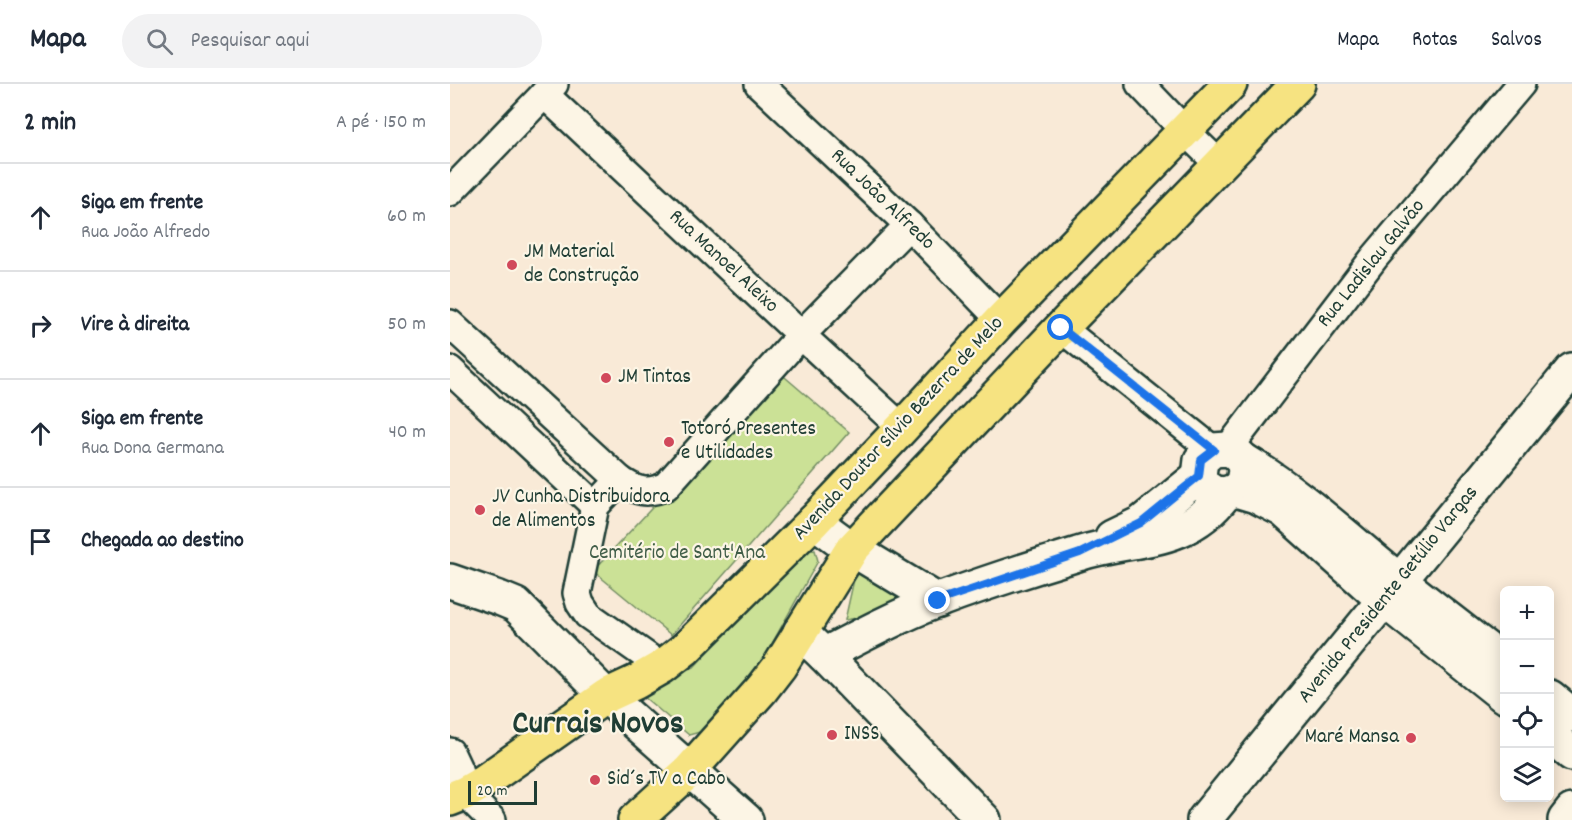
<!DOCTYPE html>
<html lang="pt">
<head>
<meta charset="utf-8">
<style>
  :root { --surface:#fff; --page:#f2f2f3; --text:#1f2937; --muted:#747a83; --line:#e0e1e3 }
  body { margin:0; font-family:Dekko,sans-serif; background:var(--page); color:var(--text) }
  .controls { position:absolute; right:18px; bottom:18px; display:grid; overflow:hidden; border-radius:9px; box-shadow:0 3px 15px #0003 }
  .controls button { width:54px; height:54px; display:grid; place-items:center; padding:0; border:0; border-bottom:2px solid var(--line); background:var(--surface); color:var(--text); font:30px sans-serif }
  .scale { position:absolute; left:18px; bottom:15px; width:69px; box-sizing:border-box; padding-left:6px; border:3px solid #1f3d34; border-top:0; font-size:16px; line-height:21px; white-space:nowrap; color:#1f3d34; -webkit-text-stroke:4px #fcf5e5; paint-order:stroke }
  .stop { position:absolute; width:18px; height:18px; margin:-14px; border:4px solid #1a73e8; border-radius:50%; background:#fff }
  .stop.end { background:#1a73e8; border-color:#fff; box-shadow:0 2px 6px #0008 }
  .list { margin:0; padding:0; list-style:none }
  h2 { display:flex; justify-content:space-between; align-items:center; height:78px; margin:0; padding:0 24px; font-size:26px }
  h2 small { font-size:20px; font-weight:400; color:var(--muted) }
  .list li { display:grid; grid-template-columns:39px 1fr auto; gap:18px; align-items:center; box-sizing:border-box; height:108px; padding:0 24px; border-top:2px solid var(--line) }
  .list b { display:block; font-size:22px; white-space:nowrap }
  .list p { margin:0; font-size:20px; white-space:nowrap; color:var(--muted) }
  .list em { font-size:20px; font-style:normal; color:var(--muted) }
  .icon { flex:none; width:33px; height:33px; fill:none; stroke:currentColor; stroke-width:2; stroke-linecap:round; stroke-linejoin:round }
  .map { position:relative; flex:none; width:1122px; height:736px; overflow:hidden }
  header { display:flex; align-items:center; gap:36px; box-sizing:border-box; height:84px; padding:0 30px; background:var(--surface); border-bottom:2px solid var(--line) }
  header strong { font-size:28px }
  nav { display:flex; gap:33px; margin-inline-start:auto; font-size:21px }
  .search { width:420px; height:54px; background:var(--page); display:flex; align-items:center; gap:15px; box-sizing:border-box; padding:0 21px; border-radius:33px; color:var(--muted); font-size:22px }
  main { display:flex }
  aside { flex:1; background:var(--surface) }
  .map>svg:first-child { display:block }
</style>
</head>
<body>
<header>
<strong>Mapa</strong>
<div class="search"><svg class="icon" aria-label="search" viewBox="0 0 24 24"><circle cx="10" cy="10" r="6"/><path d="M15 15l6 6"/></svg>Pesquisar aqui</div>
<nav><a>Mapa</a><a>Rotas</a><a>Salvos</a></nav>
</header>
<main>
<aside>
<h2>2 min<small>A pé · 150 m</small></h2>
<ul class="list">
<li><svg class="icon" aria-label="ahead" viewBox="0 0 24 24"><path d="M12 20V5M6 11l6-6 6 6"/></svg><div><b>Siga em frente</b><p>Rua João Alfredo</p></div><em>60 m</em></li>
<li><svg class="icon" aria-label="right" viewBox="0 0 24 24"><path d="M7 20v-9h11M14 6l5 5-5 5"/></svg><div><b>Vire à direita</b></div><em>50 m</em></li>
<li><svg class="icon" aria-label="ahead" viewBox="0 0 24 24"><path d="M12 20V5M6 11l6-6 6 6"/></svg><div><b>Siga em frente</b><p>Rua Dona Germana</p></div><em>40 m</em></li>
<li><svg class="icon" aria-label="arrive" viewBox="0 0 24 24"><path d="M6 21V4h12l-3 4 3 4H6"/></svg><div><b>Chegada ao destino</b></div></li>
</ul>
</aside>
<div class="map">
<svg width="1122" height="736" viewBox="0 0 1122 736">
  <rect width="100%" height="100%" fill="#f9ead7"/>
  <filter id="ink" filterUnits="userSpaceOnUse"><feTurbulence type="fractalNoise" baseFrequency=".0167" numOctaves="2"/><feDisplacementMap in="SourceGraphic" scale="12" xChannelSelector="R" yChannelSelector="G"/><feConvolveMatrix kernelMatrix="1 2 1 2 8 2 1 2 1" color-interpolation-filters="sRGB"/></filter>
  <g filter="url(#ink)">
    <!-- green -->
    <g fill="#cbe196" stroke="#758f65" stroke-width="1.5">
      <polygon points="329,288 399,348 221,551 143,487"/>
      <polygon points="365,466 368,477 305,590 257,646 239,651 187,607 243,584 352,467"/>
      <polygon points="407,482 432,504 457,517 424,531 395,536"/>
    </g>
    <g fill="none" stroke-linecap="round" stroke-linejoin="round">
      <!-- minor casing -->
      <g stroke="#1f3d34" stroke-width="32">
        <g id="minor">
          <polyline points="309,0 459,141 551,236"/>
          <polyline points="690,0 735,47 770,81"/>
          <polyline points="94,10 351,251 452,344"/>
          <polyline points="0,108 104,0"/>
          <polyline points="0,240 170,396 145,422 127,509 130,519 138,531 212,583"/>
          <polyline points="611,244 763,366"/>
          <polyline points="0,286 145,422"/>
          <polyline points="778,365 924,174 1071,0"/>
          <path d="M170,396c16,11 27,15 46,6l135,-151 108,-110"/>
          <polyline points="0,668 8,685 15,709 42,736"/>
        </g>
      </g>
      <!-- tertiary casing -->
      <g stroke="#1f3d34" stroke-width="38">
        <g id="tertiary">
          <polyline points="0,497 49,514 66,521 156,612"/>
          <polyline points="374,571 534,736"/>
          <polyline points="754,736 1122,286"/>
        </g>
      </g>
      <!-- secondary casing -->
      <g stroke="#1f3d34" stroke-width="38">
        <g id="secondary">
          <path d="M793,376c51,30 96,71 142,109 39,32 79,62 119,93"/>
          <polyline points="786,406 793,398 795,387 793,376 786,369 778,365 763,366 751,376 749,392 754,402 764,409 775,410 786,406 806,412 833,426 935,517 1054,612"/>
          <polyline points="364,437 402,465 488,517"/>
          <polyline points="662,453 691,439 749,392"/>
          <path d="M350,548l24,23c38,-20 76,-40 115,-55 46,-17 92,-32 139,-46 55,-18 107,-7 147,-60"/>
          <polyline points="156,612 296,736"/>
          <polyline points="1100,613 1122,631"/>
          <polyline points="1100,651 1122,670"/>
          <polyline points="1115,736 1122,727"/>
        </g>
      </g>
      <!-- trunk casing -->
      <g stroke="#1f3d34" stroke-width="38">
        <g id="trunk">
          <polyline points="0,715 15,709 29,701 156,612 186,598 212,583 235,565 364,437 452,344 551,236 780,0"/>
          <polyline points="185,736 239,687 312,605 329,583 402,465 611,244 848,0"/>
        </g>
      </g>
      <!-- minor -->
      <use href="#minor" stroke="#fcf5e5" stroke-width="27"/>
      <!-- tertiary -->
      <use href="#tertiary" stroke="#fcf5e5" stroke-width="33"/>
      <!-- secondary -->
      <use href="#secondary" stroke="#fcf5e5" stroke-width="33"/>
      <!-- trunk -->
      <use href="#trunk" stroke="#f6e381" stroke-width="33"/>
    </g>
  </g>
  <g fill="none" stroke-linecap="round" stroke-linejoin="round" filter="url(#ink)">
    <!-- route -->
    <polyline stroke="#1a73e8" stroke-width="8" points="488,517 630,469 691,439 749,392 751,376 764,366 611,244"/>
  </g>
  <!-- markers -->
  <g fill="#d1495b" stroke="#fcf5e5" stroke-width="2">
    <circle cx="62" cy="181" r="6"/>
    <circle cx="156" cy="294" r="6"/>
    <circle cx="219" cy="358" r="6"/>
    <circle cx="30" cy="426" r="6"/>
    <circle cx="382" cy="651" r="6"/>
    <circle cx="961" cy="654" r="6"/>
    <circle cx="145" cy="696" r="6"/>
  </g>
  <g text-anchor="middle" dominant-baseline="central" stroke-width="4.5" stroke-linejoin="round" paint-order="stroke">
    <!-- street labels -->
    <g font-size="21" fill="#1f3d34" stroke="#fcf5e5">
      <text transform="translate(432 116) rotate(44)">Rua João Alfredo</text>
      <text transform="translate(273 178) rotate(43)">Rua Manoel Aleixo</text>
      <text transform="translate(922 180) rotate(-51)">Rua Ladislau Galvão</text>
      <text transform="translate(449 345) rotate(-47)">Avenida Doutor Sílvio Bezerra de Melo</text>
      <text transform="translate(939 511) rotate(-51)">Avenida Presidente Getúlio Vargas</text>
    </g>
    <!-- poi labels -->
    <g font-size="21" fill="#1f3d34" stroke="#fcf5e5" text-anchor="start">
      <text x="74" y="169">JM Material<tspan x="74" dy="24">de Construção</tspan></text>
      <text x="168" y="294">JM Tintas</text>
      <text x="231" y="346">Totoró Presentes<tspan x="231" dy="24">e Utilidades</tspan></text>
      <text x="42" y="414">JV Cunha Distribuidora<tspan x="42" dy="24">de Alimentos</tspan></text>
      <text x="394" y="651">INSS</text>
      <text x="949" y="654" text-anchor="end">Maré Mansa</text>
      <text x="157" y="696">Sid´s TV a Cabo</text>
    </g>
    <!-- park labels -->
    <g font-size="21" fill="#415e48" stroke="#fcf5e5">
      <text x="227" y="470">Cemitério de Sant'Ana</text>
    </g>
    <!-- town labels -->
    <g font-size="33" font-weight="bold" fill="#1f3d34" stroke="#fcf5e5">
      <text x="148" y="641">Currais Novos</text>
    </g>
  </g>
</svg>
<div class="controls">
<button>+</button>
<button>−</button>
<button><svg class="icon" aria-label="locate" viewBox="0 0 24 24"><circle cx="12" cy="12" r="6"/><path d="M12 2v4M12 18v4M2 12h4M18 12h4"/></svg></button>
<button><svg class="icon" aria-label="layers" viewBox="0 0 24 24"><path d="M12 4l9 5-9 5-9-5zM3 14l9 5 9-5"/></svg></button>
</div>
<div class="scale">20 m</div>
<div class="stop" style="left:611px;top:244px"></div>
<div class="stop end" style="left:488px;top:517px"></div>
</div>
</main>
</body>
</html>
